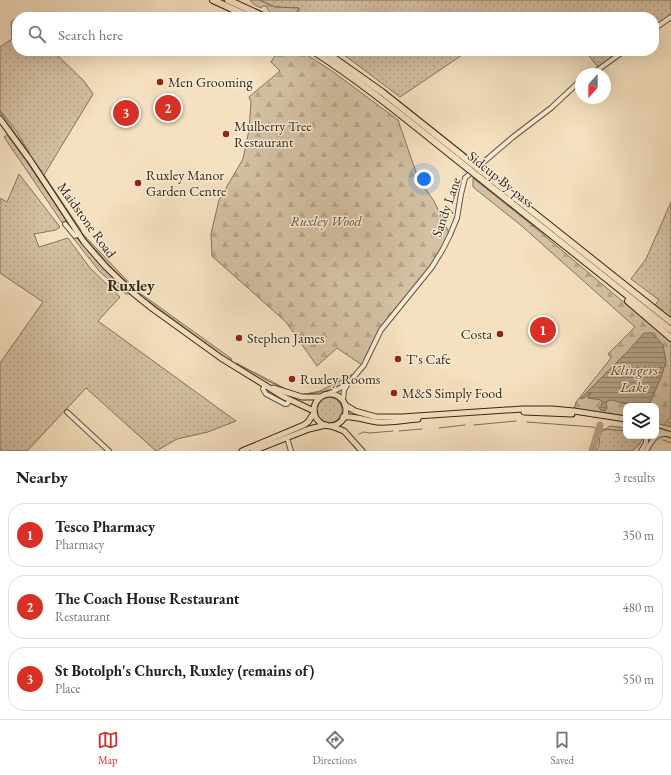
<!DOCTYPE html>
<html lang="en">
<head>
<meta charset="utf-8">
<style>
  :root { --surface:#fff; --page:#f6f6f6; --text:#202124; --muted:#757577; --line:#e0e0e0; --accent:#d93025 }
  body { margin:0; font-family:"EB Garamond",serif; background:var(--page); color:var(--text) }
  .controls { position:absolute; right:12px; bottom:12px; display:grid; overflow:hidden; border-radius:8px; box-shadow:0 4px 16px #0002 }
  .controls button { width:36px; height:36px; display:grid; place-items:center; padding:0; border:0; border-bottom:1px solid var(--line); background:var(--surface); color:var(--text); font:20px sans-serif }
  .compass { position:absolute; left:575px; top:68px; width:36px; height:36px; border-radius:50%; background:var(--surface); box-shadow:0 4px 16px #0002; rotate:201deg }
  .you { position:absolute; left:424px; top:179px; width:14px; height:14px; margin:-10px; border:3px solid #fff; border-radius:50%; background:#1a73e8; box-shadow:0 0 0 6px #1a73e833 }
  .badge { display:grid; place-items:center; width:26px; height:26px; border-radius:50%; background:var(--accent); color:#fff; font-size:13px; font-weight:700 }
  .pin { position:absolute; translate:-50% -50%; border:2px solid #fff; box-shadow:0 1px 4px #0006 }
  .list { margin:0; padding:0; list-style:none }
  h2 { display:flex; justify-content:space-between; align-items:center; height:52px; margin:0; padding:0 16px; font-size:17px }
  h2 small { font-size:13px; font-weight:400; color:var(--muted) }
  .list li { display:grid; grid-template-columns:26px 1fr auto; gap:12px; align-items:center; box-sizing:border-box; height:64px; margin:0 8px 8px; padding:0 8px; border:1px solid var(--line); border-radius:16px }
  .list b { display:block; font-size:15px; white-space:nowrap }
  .list p { margin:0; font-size:13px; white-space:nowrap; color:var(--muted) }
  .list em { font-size:13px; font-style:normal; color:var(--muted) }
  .icon { flex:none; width:22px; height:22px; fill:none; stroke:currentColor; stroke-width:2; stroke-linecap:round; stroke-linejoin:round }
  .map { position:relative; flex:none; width:671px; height:451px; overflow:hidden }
  .search { position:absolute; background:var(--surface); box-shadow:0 4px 16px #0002; left:12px; right:12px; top:12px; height:44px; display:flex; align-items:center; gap:10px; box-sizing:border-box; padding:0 14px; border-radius:16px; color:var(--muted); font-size:15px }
  .sheet { height:268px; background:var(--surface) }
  nav { display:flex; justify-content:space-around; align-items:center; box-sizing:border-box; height:56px; border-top:1px solid var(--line); background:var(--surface); font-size:11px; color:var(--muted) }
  nav a { display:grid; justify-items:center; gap:2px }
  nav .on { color:var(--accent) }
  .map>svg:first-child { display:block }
</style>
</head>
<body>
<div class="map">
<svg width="671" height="451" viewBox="0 0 671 451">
  <defs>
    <pattern id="grass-dots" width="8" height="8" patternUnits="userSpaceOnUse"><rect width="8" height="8" fill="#d4c0a3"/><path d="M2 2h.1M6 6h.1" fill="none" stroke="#b7a58c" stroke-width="1.8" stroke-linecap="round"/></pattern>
    <pattern id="forest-firs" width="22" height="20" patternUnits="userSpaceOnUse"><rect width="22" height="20" fill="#d4c0a3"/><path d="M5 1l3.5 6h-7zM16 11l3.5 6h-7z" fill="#b7a58c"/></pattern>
    <pattern id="water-rules" width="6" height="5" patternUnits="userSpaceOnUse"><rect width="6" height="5" fill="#b4a187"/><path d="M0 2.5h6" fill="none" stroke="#93836e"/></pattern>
  </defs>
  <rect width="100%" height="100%" fill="#f5e0bf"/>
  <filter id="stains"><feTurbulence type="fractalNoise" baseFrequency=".005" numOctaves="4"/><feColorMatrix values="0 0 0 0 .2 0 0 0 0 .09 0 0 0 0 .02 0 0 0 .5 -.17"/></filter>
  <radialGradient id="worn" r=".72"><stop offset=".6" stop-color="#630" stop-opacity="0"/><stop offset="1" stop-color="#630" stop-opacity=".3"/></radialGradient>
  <!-- grass -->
  <g fill="url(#grass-dots)" stroke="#84735f">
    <polygon points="259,0 671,0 671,16 654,29 654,17 622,17 620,14 621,17 298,17 299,8 275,7"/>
    <polygon points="18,16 17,51 53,51 84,81 93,94 44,175 81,230 81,232 137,291 232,359 230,361 140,295 111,267 81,233 33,160 0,114 0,111 30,154 17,132 0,110 0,47 12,39 11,22"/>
    <polygon points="337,51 468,51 400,97 347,57"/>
    <polygon points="585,51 622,51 598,67"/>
    <polygon points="7,135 27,162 68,223 63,224 4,137"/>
    <polygon points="19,174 60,227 56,230 34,234 39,247 68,238 90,268 120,297 98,321 236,421 208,432 177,439 156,451 86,388 27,451 2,451 0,449 0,363 43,302 0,273 0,198 7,202"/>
    <polygon points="671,202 671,325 661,334 656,406 626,406 580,401 659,300 631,279 646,259"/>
    <polygon points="77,236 105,269 130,294 126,294 100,272 73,238"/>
    <polygon points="236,363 288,390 301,395 320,391 355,373 347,381 336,389 309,394 301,395 290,391 268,381"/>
    <circle cx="329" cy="410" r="13"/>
    <polygon points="610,426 626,428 626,436 641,436 642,440 639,445 632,451 596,451 599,446 600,433"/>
  </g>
  <!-- forest -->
  <g fill="url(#forest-firs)" stroke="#84735f">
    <path d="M250,0h9l16,7 24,1 -5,9h-8l-5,-4c-8,3 -11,1 -15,-7h-3l-2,2c-4,-2 -9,-4 -11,-8z"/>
    <polygon points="278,51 301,51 332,71 398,120 418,178 434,201 450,235 431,267 386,322 362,365 337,348 317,366 286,322 212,256 211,234 219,200 243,159 249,130 251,102 249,97 280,71 271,62"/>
    <polygon points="473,178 527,221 671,342 671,418 667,421 671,423 671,427 656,423 656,406 626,406 626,416 574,409 576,402 611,358 608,354 635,327 523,227 473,187"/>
  </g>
  <!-- water -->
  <path fill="url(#water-rules)" stroke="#81705c" d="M644,333h8l11,12 3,16 -4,14 -13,30c-10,4 -28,-3 -38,-5l-5,2 1,7 -2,2 -4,-1 -2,-2 3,-3v-3l-1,-2 -13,-2 3,-6 -5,5 -6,2 49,-49z"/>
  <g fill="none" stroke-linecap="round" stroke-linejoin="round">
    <!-- stream -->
    <g stroke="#81705c" stroke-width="1">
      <polyline points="527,422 593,427 597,429 599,432 603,429 626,431"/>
      <polyline points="474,425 516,421"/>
      <polyline points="439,428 465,425"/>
      <polyline points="399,431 422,429"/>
      <polyline points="359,434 364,432 370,433 393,431"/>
      <polyline points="663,440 671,443"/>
    </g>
    <!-- river -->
    <polyline stroke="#b4a187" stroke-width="7" points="592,451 600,425"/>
    <!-- minor casing -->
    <g stroke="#655444" stroke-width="6">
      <g id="minor">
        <polyline points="654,29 671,17"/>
        <polyline points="592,74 624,51"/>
        <polyline points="65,224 75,236 79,234"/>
        <polyline points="265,385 263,389 266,394 285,404 287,404 290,400"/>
        <polyline points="328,394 346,385"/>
        <polyline points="343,400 344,390 347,385 364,365 381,330 432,267 443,249 450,235 457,218 461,194 465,178 513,137 551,108 581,80"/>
        <polyline points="67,412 109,451"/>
        <polyline points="288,441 291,451"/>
        <polyline points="641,451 646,443 646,436"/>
        <path d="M646,451c5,-8 9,-18 19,-17"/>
      </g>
    </g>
    <!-- major casing -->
    <g stroke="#35261b" stroke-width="7">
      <g id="major">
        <polyline points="0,119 30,160 84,242 105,266 133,293 153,309 221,358 284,397 314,411"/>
        <polyline points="273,388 302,397 320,397"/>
        <circle cx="330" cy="410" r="16"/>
        <polyline points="345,405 355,411 376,417 402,417 523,409 552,409 574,411 626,419"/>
        <polyline points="524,412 572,414"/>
        <path d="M343,417c11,-2 23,4 34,5 14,1 27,-2 41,-3"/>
        <polyline points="331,426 344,431 362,451"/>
        <polyline points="656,430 671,435"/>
        <polyline points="242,451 304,425 308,422 314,413"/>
        <polyline points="253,451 309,429 326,425"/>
      </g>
    </g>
    <!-- highway casing -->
    <g stroke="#35261b" stroke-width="8">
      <g id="highway">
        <polyline points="213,0 250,17"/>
        <polyline points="228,0 265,17"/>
        <path d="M313,51c55,35 105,78 157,119"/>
        <polyline points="324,51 382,92 475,166"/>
        <polyline points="480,170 671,322"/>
        <polyline points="475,174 671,330"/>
        <polyline points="628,301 671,338"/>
      </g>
    </g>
    <!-- minor -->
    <use href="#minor" stroke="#f8ebd5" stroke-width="4"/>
    <!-- major -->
    <use href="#major" stroke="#f5e0bf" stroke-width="5"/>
    <!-- highway -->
    <use href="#highway" stroke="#f5e0bf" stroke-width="6"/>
    <!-- highway-bridge casing -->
    <g stroke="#35261b" stroke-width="8" stroke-linecap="butt">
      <g id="highway-bridge">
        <polyline points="475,166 480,170"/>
        <polyline points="470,170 475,174"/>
      </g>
    </g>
    <!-- highway-bridge -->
    <use href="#highway-bridge" stroke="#f5e0bf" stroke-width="6"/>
  </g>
  <!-- markers -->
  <g fill="#8f2418" stroke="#f8ebd5" stroke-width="1.5">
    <circle cx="160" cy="82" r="4"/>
    <circle cx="226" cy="134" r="4"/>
    <circle cx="138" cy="183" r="4"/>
    <circle cx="500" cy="334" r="4"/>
    <circle cx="239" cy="338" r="4"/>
    <circle cx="398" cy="359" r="4"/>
    <circle cx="292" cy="379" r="4"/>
    <circle cx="394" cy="393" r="4"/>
  </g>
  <g text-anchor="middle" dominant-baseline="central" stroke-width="3" stroke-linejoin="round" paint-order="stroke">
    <!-- poi labels -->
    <g font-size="14" fill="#35261b" stroke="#f8ebd5" text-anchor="start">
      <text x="168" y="82">Men Grooming</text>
      <text x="234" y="126">Mulberry Tree<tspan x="234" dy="16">Restaurant</tspan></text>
      <text x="146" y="175">Ruxley Manor<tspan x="146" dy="16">Garden Centre</tspan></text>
      <text x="492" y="334" text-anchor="end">Costa</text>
      <text x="247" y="338">Stephen James</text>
      <text x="406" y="359">T's Cafe</text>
      <text x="300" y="379">Ruxley Rooms</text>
      <text x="402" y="393">M&amp;S Simply Food</text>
    </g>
    <!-- street labels -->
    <g font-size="14" fill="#35261b" stroke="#f8ebd5">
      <text transform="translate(501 179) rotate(39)">Sidcup By-pass</text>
      <text transform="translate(446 207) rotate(-71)">Sandy Lane</text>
      <text transform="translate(87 220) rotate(54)">Maidstone Road</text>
    </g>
    <!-- park labels -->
    <g font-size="14" font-style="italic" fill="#5d4c3d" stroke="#f8ebd5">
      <text x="326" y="221">Ruxley Wood</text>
    </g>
    <!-- water labels -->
    <g font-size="15" font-style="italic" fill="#5b4b3b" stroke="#f8ebd5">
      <text x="634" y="369">Klingers<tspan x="634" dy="17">Lake</tspan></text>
    </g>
    <!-- quarter labels -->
    <g font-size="16" font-weight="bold" fill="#35261b" stroke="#f8ebd5">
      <text x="131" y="285">Ruxley</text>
    </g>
  </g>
  <rect width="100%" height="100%" filter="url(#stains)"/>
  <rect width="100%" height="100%" fill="url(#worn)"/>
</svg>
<div class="controls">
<button><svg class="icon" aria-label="layers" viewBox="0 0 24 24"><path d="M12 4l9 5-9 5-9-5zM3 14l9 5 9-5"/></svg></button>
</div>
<svg class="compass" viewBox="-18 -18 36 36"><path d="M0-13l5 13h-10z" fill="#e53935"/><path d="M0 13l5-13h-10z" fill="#757577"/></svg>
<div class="you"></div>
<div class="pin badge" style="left:543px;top:330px">1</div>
<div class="pin badge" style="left:168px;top:108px">2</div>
<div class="pin badge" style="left:126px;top:113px">3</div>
<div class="search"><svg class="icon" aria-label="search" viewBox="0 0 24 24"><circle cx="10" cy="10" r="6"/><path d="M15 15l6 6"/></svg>Search here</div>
</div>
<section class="sheet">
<h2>Nearby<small>3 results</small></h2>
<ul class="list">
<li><span class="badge">1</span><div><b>Tesco Pharmacy</b><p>Pharmacy</p></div><em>350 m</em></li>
<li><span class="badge">2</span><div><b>The Coach House Restaurant</b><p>Restaurant</p></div><em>480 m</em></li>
<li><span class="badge">3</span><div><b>St Botolph's Church, Ruxley (remains of)</b><p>Place</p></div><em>550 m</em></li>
</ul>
</section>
<nav>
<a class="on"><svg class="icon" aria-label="map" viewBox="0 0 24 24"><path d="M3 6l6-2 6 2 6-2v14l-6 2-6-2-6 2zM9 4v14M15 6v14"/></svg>Map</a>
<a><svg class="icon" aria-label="directions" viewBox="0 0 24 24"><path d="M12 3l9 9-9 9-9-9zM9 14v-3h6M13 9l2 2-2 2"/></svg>Directions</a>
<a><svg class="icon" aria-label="saved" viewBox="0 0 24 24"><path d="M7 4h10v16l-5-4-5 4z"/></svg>Saved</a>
</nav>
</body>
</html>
